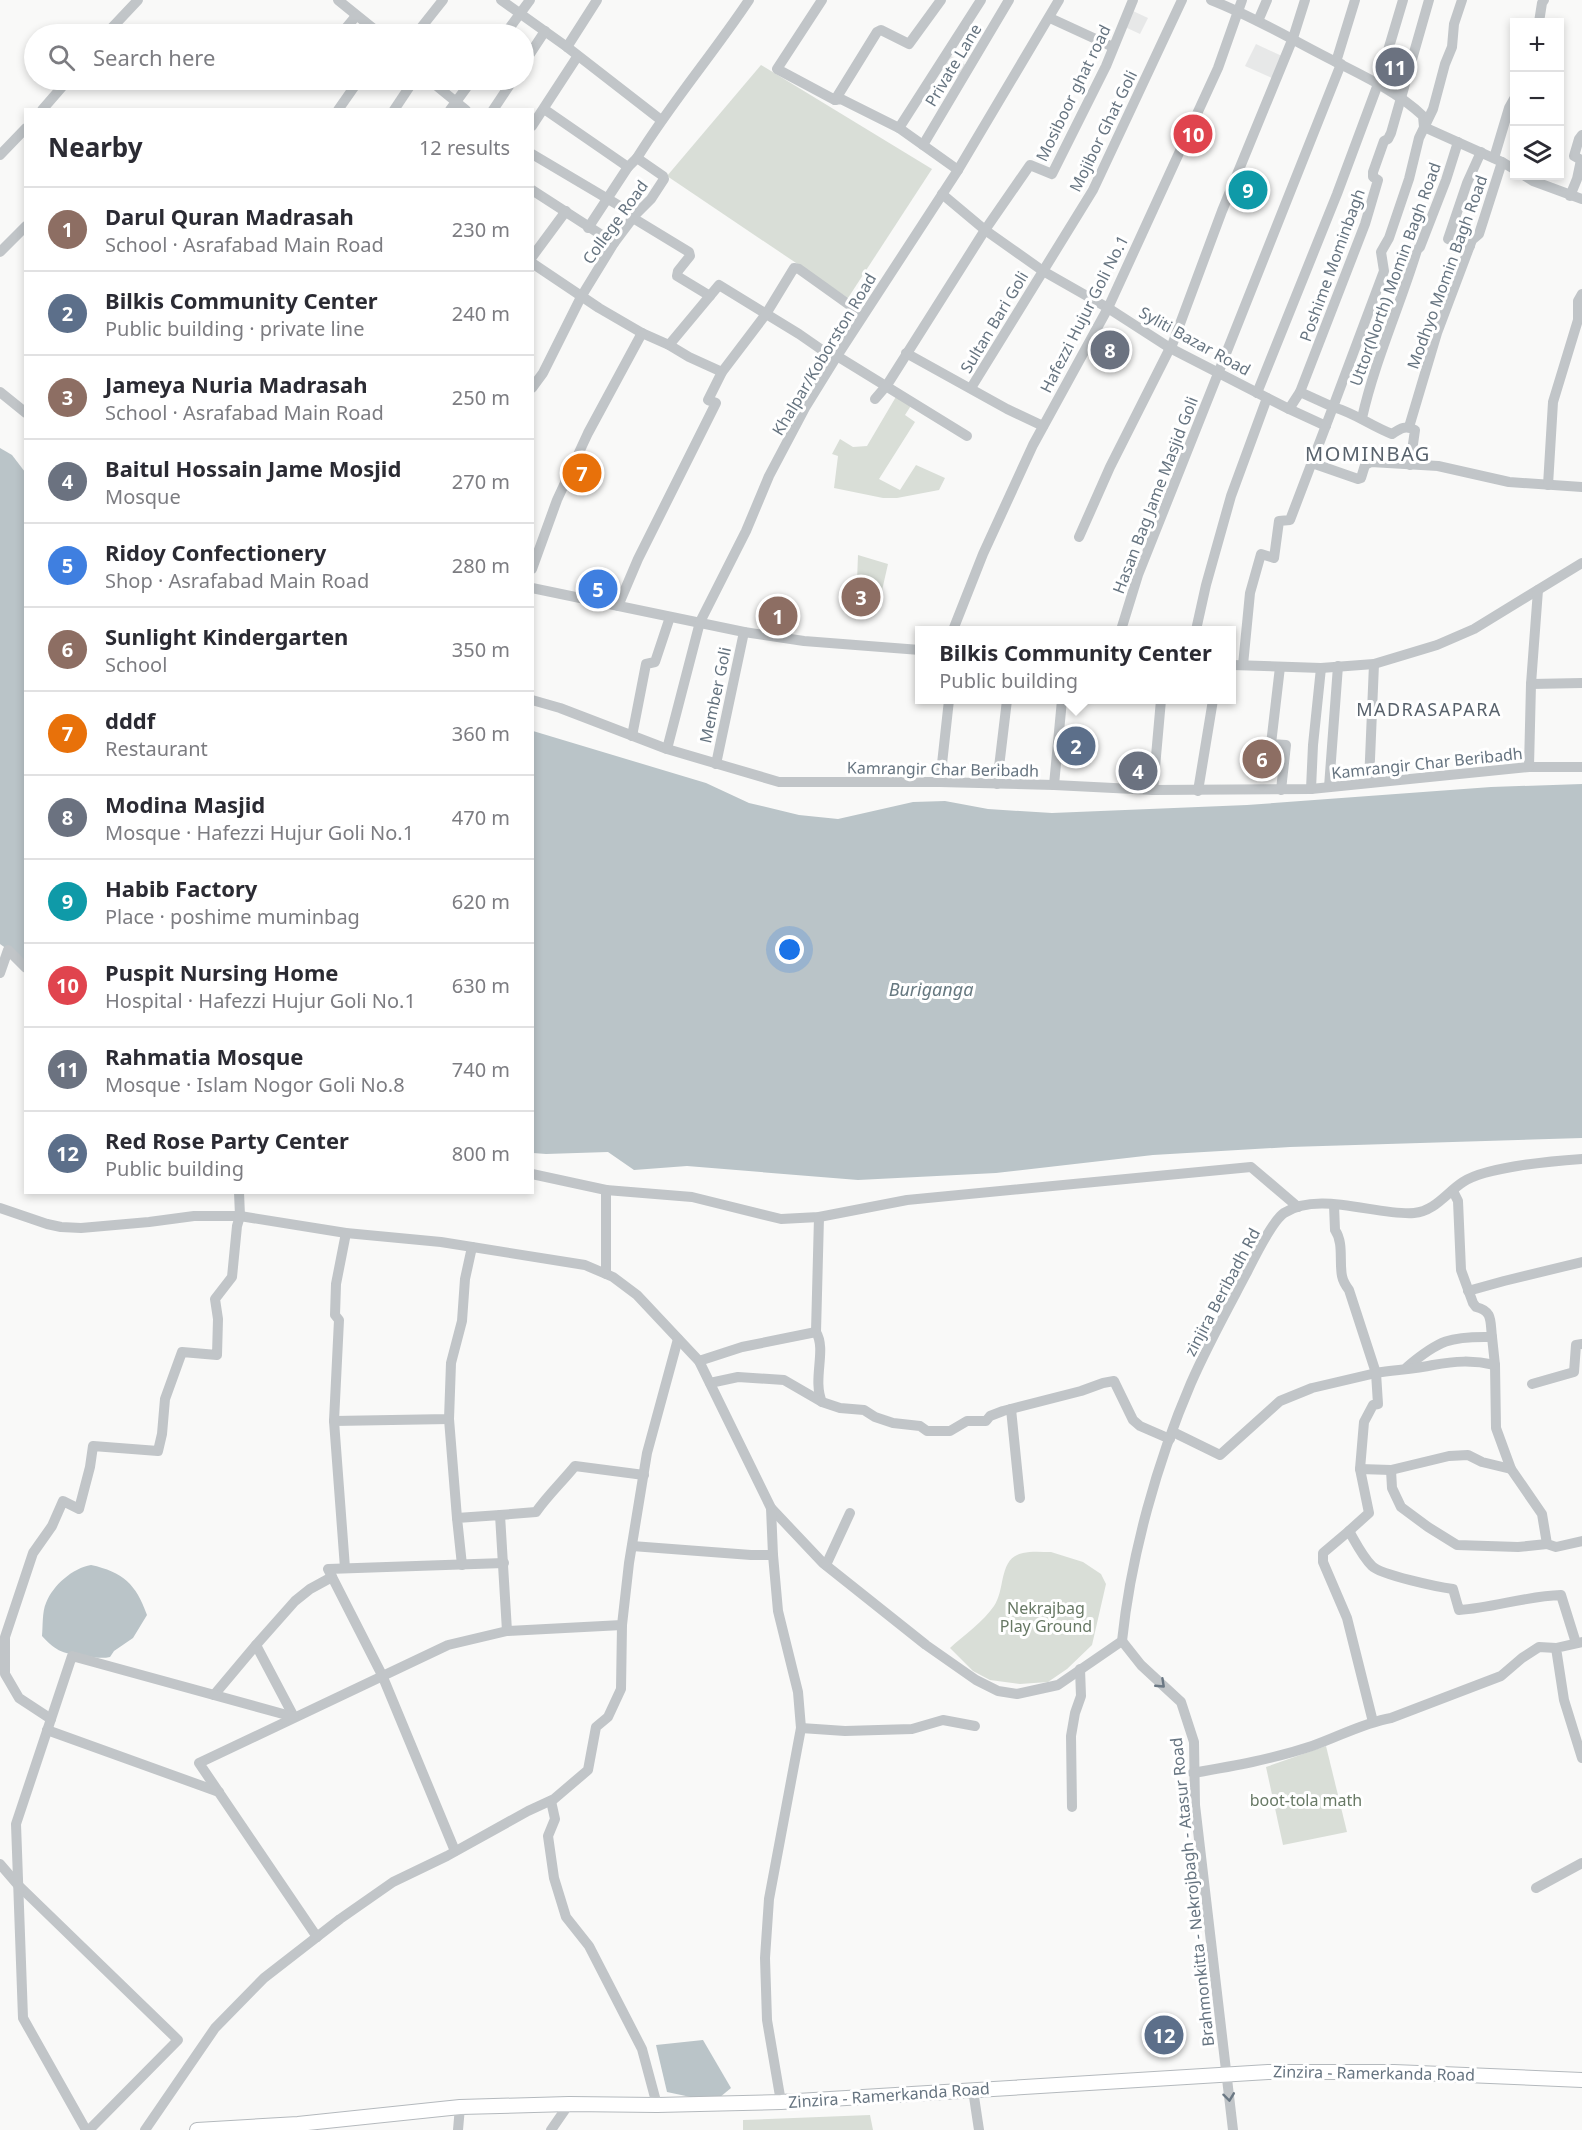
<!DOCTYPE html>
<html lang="en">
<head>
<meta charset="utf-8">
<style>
  :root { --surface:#fff; --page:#f7f7f7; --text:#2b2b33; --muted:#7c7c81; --line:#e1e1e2; --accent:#db2777 }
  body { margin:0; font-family:"Noto Sans",sans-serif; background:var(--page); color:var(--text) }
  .controls { position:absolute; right:18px; top:18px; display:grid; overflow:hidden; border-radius:0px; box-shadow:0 3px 9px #0003 }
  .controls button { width:54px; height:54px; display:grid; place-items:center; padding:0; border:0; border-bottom:2px solid var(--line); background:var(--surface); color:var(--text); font:30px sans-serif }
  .you { position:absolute; left:790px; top:950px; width:21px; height:21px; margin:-15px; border:4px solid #fff; border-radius:50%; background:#1a73e8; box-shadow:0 0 0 9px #1a73e833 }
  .badge { display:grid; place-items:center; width:39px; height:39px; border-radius:50%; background:var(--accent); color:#fff; font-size:20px; font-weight:700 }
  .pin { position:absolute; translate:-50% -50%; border:3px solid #fff; box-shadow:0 2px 6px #0006 }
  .popup { position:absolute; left:915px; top:626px; width:321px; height:78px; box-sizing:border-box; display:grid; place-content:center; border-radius:0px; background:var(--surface); filter:drop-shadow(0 2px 4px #0005); font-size:20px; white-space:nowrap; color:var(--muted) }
  .popup b { font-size:22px; color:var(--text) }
  .popup::after { content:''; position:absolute; left:50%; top:100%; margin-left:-12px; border:12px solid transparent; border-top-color:var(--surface) }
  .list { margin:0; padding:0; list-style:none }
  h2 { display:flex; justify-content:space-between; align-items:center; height:78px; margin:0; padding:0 24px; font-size:26px }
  h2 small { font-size:20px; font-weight:400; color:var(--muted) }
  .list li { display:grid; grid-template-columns:39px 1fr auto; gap:18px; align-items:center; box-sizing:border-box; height:84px; padding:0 24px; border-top:2px solid var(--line) }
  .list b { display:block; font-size:22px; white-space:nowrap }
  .list p { margin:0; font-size:20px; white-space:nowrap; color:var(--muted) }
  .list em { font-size:20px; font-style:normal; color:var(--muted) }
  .icon { flex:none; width:33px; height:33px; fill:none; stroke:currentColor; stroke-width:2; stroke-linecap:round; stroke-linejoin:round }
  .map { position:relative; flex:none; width:1582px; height:2130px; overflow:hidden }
  .search { position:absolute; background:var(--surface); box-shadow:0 3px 9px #0003; left:24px; top:24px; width:510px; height:66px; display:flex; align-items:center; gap:15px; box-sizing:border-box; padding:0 21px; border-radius:33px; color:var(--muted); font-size:22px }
  .panel { position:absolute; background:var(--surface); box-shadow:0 3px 9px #0003; left:24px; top:108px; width:510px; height:1086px; border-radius:0px }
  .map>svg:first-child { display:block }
</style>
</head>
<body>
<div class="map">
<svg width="1582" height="2130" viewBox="0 0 1582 2130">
  <rect width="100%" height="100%" fill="#f9f9f8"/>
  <!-- built -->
  <g fill="#e7e8e8">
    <polygon points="1133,11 1148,18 1140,34 1125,27"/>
    <polygon points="1256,44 1284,57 1272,78 1245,66"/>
    <polygon points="948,54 969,67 962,79 950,72 953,68 942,62"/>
  </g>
  <!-- green -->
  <g fill="#d9ded7">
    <polygon points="761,65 932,169 848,298 667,176"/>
    <polygon points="897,395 912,404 905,415 915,422 879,479 900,490 916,465 945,478 939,490 897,498 883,498 834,488 838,456 832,454 840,439 853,447 867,446"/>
    <polygon points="858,555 888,564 878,608 856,607"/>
    <path d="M1051,1552l32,10 18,12 5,10 -14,61 -25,24 -19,13 -28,2 -30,-4 -17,-9 -23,-23c13,-12 34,-27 44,-42 12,-17 4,-48 29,-53 8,-2 19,-1 28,-1z"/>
    <polygon points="1326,1746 1347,1832 1283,1845 1266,1767"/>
    <polygon points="870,2115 873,2130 743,2130 743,2120"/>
  </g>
  <!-- water -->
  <g fill="#bac4c8">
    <polygon points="0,448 12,455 25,472 25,962 0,944"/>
    <polygon points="533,731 706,783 749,803 799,815 838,819 913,802 945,801 988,809 1052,813 1247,805 1491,787 1582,784 1582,1138 1290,1147 1153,1155 996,1173 858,1180 687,1166 634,1170 608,1152 546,1154 533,1153"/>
    <path d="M91,1565c32,7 45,19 56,50l-14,23 -19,13 -4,6c-9,2 -16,0 -25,-1 -20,-2 -29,-4 -43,-20 1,-10 0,-24 4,-33 7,-18 27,-35 45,-38z"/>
    <polygon points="703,2040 731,2088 714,2102 667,2092 656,2045"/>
  </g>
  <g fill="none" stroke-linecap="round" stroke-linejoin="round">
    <!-- major casing -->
    <g stroke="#b4b9bd" stroke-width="16">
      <polyline id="major" points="197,2130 298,2124 460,2107 569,2104 657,2105 781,2102 1268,2072 1394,2072 1582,2080"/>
    </g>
    <!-- minor -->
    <g stroke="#c1c5c8" stroke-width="10">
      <polyline points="338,0 380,34"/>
      <polyline points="501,0 567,47 661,120"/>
      <polyline points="822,0 777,69 835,100 841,99 899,128 958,170"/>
      <path d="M1211,0c44,17 83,41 125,62 30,15 63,31 87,54l1,11 78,35 12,7"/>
      <polyline points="1050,18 1113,47"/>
      <polyline points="1258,21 1267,0"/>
      <polyline points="1539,22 1542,3 1544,0"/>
      <polyline points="106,34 138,0"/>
      <polyline points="341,34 356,16"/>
      <polyline points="416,34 443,0"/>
      <polyline points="505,34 530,0"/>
      <polyline points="567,47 597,0"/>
      <polyline points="1336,62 1355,0"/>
      <polyline points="524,63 545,31"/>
      <polyline points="423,80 433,83 466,110"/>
      <polyline points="835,100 877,32 881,30 909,44 941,0"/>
      <polyline points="544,109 628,167 637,158"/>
      <polyline points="42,110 68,80"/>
      <polyline points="338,110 359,80"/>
      <polyline points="394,110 414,80"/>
      <polyline points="450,110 472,80"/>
      <polyline points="493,110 513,80"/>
      <polyline points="532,126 577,57"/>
      <polyline points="899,128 981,0"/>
      <polyline points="923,145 1009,0"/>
      <polyline points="532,154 635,215"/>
      <polyline points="0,155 26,128"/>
      <polyline points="1494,158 1509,108 1514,99"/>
      <polyline points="1525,176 1533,181 1582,199"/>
      <polyline points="532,190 614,243"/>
      <polyline points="942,194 985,230 1043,271 1108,308 1170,348 1289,409 1326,426"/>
      <polyline points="1570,196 1577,179 1581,160 1574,156 1579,139 1582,135"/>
      <polyline points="633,218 689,252 690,256 678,271 677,276 710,296"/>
      <polyline points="588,228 628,167"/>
      <polyline points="1470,246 1448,239 1467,183 1481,152"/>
      <polyline points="0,252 26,226"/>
      <polyline points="532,257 566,211"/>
      <polyline points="532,263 599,308 642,333 669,345 689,357 722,372"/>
      <polyline points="669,345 719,285 799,334 835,359"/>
      <polyline points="1171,348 1222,211 1293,38 1305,0"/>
      <polyline points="906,353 1007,409 1043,426"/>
      <polyline points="837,356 967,436"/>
      <path d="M532,388l11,-15 38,-76 33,-54 21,-28 16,-16 13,-20 -1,-3 -26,-18c34,-55 76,-104 112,-158"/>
      <polyline points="971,388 1093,190 1182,0"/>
      <polyline points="0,392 26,413"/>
      <polyline points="1257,393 1337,194 1378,84 1403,0"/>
      <polyline points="875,399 887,385 985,230 1030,165 1052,174 1106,66 1133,0"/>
      <polyline points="1289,409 1300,392 1365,224 1378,180 1373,177 1373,172 1384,141 1388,139 1391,133 1429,0"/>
      <path d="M1362,418c13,-58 38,-112 55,-168l3,-3 26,-67 12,-38"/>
      <polyline points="1409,427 1437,333 1472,240 1479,234 1502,162"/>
      <polyline points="1312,463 1358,479 1361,478 1365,465 1371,462 1438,466 1509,482 1582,487"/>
      <path d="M1410,465l5,-35c-9,-5 -14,-2 -23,4 -21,-8 -37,-21 -59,-27l51,-136 -3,-19 8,-14 20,-59 10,-41 14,-29 12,-45 7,-17 2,-23 8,-24"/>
      <polyline points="1548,485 1553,402 1578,320 1578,301 1582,294"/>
      <polyline points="1079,537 1110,467 1170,348"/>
      <polyline points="532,569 557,500 588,433 642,333"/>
      <polyline points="532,588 744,632 804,641 920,650"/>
      <polyline points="618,606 638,559 716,403 708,400 722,372 766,314 794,268 799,269 862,314"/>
      <polyline points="953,630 983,554 1033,445 1108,308 1218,68 1242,0"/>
      <polyline points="1121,630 1138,575 1341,64"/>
      <polyline points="1196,630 1206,585 1231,496 1267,398"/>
      <polyline points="1232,665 1321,668 1374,664 1437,645 1474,629 1582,563"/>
      <polyline points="1243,665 1250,593 1261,554 1274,558 1279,521 1290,520 1333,407 1300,392"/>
      <polyline points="1280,667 1271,744 1286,745 1281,790"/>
      <polyline points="1531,684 1582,683"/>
      <polyline points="532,700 560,708 667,749 779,782 940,782 1054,785 1153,790 1311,789 1529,767 1582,767"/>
      <polyline points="632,736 646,664 655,662 670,617"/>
      <polyline points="667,749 700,622 746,531 769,476 806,406 835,359 958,170 1059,0"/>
      <polyline points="716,764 744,632"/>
      <polyline points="1529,767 1531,684 1538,590"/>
      <polyline points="940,782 949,700"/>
      <polyline points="1369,783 1374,664"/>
      <polyline points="997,784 1007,700"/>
      <polyline points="1054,785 1062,700"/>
      <polyline points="1329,787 1338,666"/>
      <polyline points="1311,789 1313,745 1321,668"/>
      <polyline points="1153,790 1161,700"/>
      <polyline points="1198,791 1213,700"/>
      <polyline points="0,973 8,950 26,968"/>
      <polyline points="532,1174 606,1190"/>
      <path d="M0,1208l47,16 14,3 20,1 68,-6 45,-6h46l106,17 95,9 144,23 28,12 24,18 62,66 72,147 52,55 103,82 50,35 22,11 19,3 41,-9 64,-44c9,-86 35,-179 69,-258 16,-37 36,-73 55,-109 7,-14 26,-53 38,-61 34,-23 93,3 130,0 21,-2 32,-20 49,-31 23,-15 90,-21 119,-23"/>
      <polyline points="606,1274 606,1190 692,1197 781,1219 819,1217 907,1200 1251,1167 1298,1207"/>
      <polyline points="1468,1291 1504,1281 1582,1262"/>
      <polyline points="816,1332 819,1217"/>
      <polyline points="1492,1337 1495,1365 1496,1428 1511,1469 1542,1514 1547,1544 1556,1547 1582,1541"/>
      <path d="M699,1361l43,-14 74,-15c11,18 -4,47 6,70l18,6 24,2 11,7 18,6 27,3 7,5h23l17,-10h19l4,-5 13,-5 78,-20 22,-8 11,-2 19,39 7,6 30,13"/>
      <path d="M1407,1367c32,-27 43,-31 85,-30 -2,-16 1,-26 -16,-30l-3,-4 -12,-33 -3,-69 -5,-10"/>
      <polyline points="710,1383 738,1377 784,1380 822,1402"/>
      <polyline points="1532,1384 1574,1372 1576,1345 1582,1344"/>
      <polyline points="1011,1409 1020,1498"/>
      <polyline points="449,1419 457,1518"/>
      <polyline points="334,1421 449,1419 451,1363 462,1321 465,1279 472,1247"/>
      <path d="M1173,1432l47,23 60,-54 32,-13 64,-15 -27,-83c-3,-4 -6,-9 -7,-14 -3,-15 2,-33 -7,-46l-1,-25"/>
      <path d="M1360,1469l4,-47 9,-17 5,-1 -2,-31c19,-3 39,-4 57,-8 22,-4 40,-5 62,0"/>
      <polyline points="1391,1470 1392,1488 1401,1507 1428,1527 1457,1545 1518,1547 1547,1544"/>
      <polyline points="771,1508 773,1555 778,1611 798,1692 801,1728 769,1899 765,1958 767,2020 781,2102"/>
      <path d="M500,1515l36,-3c12,-17 26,-30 39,-46l69,9"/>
      <polyline points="1349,1531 1369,1513 1360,1469 1391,1470 1449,1456 1468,1455 1482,1462 1511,1469"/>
      <polyline points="632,1546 751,1555 773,1555"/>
      <polyline points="462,1565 457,1518 500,1515 507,1631"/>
      <polyline points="826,1565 850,1513"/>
      <polyline points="345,1568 334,1421 339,1320 335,1315 336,1284 346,1233"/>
      <polyline points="1122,1641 1141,1665 1181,1702 1194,1742 1195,1805 1233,2130"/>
      <polyline points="1582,1642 1556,1648 1564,1700 1582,1758"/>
      <polyline points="214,1695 256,1645"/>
      <polyline points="294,1717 256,1645 295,1601 310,1589 332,1577"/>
      <polyline points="51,1719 19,1698 5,1674 5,1637 33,1553 52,1526 63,1501 79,1509 90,1467 93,1446 158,1451 162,1434 165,1399 182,1352 217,1355 218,1319 215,1299 232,1277 237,1226 240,1216 239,1192"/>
      <path d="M1373,1722l-26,-104 -24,-56v-9l26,-22c7,12 13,25 23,35 9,9 66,21 81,23l6,21c34,-2 67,-14 102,-15l15,48"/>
      <polyline points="801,1728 845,1731 912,1729 943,1720 975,1726"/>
      <polyline points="47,1730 219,1792"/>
      <path d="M1193,1773c41,-7 80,-14 119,-27 26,-9 51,-23 79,-28l110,-42 21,-18 17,-11 17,1"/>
      <polyline points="551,1801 555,1819 548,1836 554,1878 566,1917 589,1946 642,2049 657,2105"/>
      <polyline points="1072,1807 1071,1736 1075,1713 1081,1696 1080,1669"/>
      <polyline points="455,1851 382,1675 328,1569 504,1563"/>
      <polyline points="0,1864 18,1885 178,2040 89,2130"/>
      <polyline points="1536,1888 1582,1863"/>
      <polyline points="317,1937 199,1763 448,1645 507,1631 622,1625 629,1563 647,1453 678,1339"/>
      <polyline points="973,2090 979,2130"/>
      <polyline points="86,2130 23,2018 16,1824 72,1656 294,1717"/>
      <polyline points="145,2130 215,2028 264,1978 340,1919 393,1882 447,1856 528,1811 554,1799 588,1770 596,1727 608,1717 621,1689 622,1625"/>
      <polyline points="458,2130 460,2107"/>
      <polyline points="551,2130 569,2104"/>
    </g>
    <!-- major -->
    <use href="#major" stroke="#fff" stroke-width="14"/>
  </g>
  <!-- one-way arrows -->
  <defs><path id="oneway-chevron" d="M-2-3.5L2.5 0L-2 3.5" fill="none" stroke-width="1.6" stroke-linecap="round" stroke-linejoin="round" transform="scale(1.5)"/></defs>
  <g stroke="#6b7884">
    <use href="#oneway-chevron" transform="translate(1161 1684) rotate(43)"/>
    <use href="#oneway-chevron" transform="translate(1229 2097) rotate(83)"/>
  </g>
  <g text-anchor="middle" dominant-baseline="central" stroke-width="6" stroke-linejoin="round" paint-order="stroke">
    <!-- street labels -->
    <g font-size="16" fill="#667480" stroke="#fff">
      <text transform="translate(953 65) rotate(-59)">Private Lane</text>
      <text transform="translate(1073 93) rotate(-64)">Mosiboor ghat road</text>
      <text transform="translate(1103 131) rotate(-64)">Mojibor Ghat Goli</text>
      <text transform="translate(615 222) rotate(-54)">College Road</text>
      <text transform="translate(1332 265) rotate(-70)">Poshime Mominbagh</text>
      <text transform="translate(1447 272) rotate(-70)">Modhyo Momin Bagh Road</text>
      <text transform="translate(1395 274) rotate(-70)">Uttor(North) Momin Bagh Road</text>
      <text transform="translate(1084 314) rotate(-63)">Hafezzi Hujur Goli No.1</text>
      <text transform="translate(994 322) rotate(-59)">Sultan Bari Goli</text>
      <text transform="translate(1195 341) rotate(29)">Syliti Bazar Road</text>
      <text transform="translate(824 354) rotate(-59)">Khalpar/Koborston Road</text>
      <text transform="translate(1155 495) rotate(-69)">Hasan Bag Jame Masjid Goli</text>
      <text transform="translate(715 695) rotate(-78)">Member Goli</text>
      <text transform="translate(1427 763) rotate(-6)">Kamrangir Char Beribadh</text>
      <text transform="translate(943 769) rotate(1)">Kamrangir Char Beribadh</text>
      <text transform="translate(1222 1292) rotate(-62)">zinjira Beribadh Rd</text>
      <text transform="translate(1192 1892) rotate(-96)">Brahmonkitta - Nekrojbagh - Atasur Road</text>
      <text transform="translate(1374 2073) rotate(1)">Zinzira - Ramerkanda Road</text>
      <text transform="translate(889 2095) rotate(-4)">Zinzira - Ramerkanda Road</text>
    </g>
    <!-- park labels -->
    <g font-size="16" fill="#687965" stroke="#fff">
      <text x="1046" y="1608">Nekrajbag<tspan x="1046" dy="18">Play Ground</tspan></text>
      <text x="1306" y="1800">boot-tola math</text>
    </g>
    <!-- neighbourhood labels -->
    <g font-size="18" letter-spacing="1.5" fill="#58626c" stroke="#fff">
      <text x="1429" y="709">MADRASAPARA</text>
    </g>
    <!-- water labels -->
    <g font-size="18" font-style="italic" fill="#677981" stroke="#fff">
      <text x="931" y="989">Buriganga</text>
    </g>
    <!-- quarter labels -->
    <g font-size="20" letter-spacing="1.5" fill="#58626c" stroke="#fff">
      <text x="1368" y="453">MOMINBAG</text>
    </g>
  </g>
</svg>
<div class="controls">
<button>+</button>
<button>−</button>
<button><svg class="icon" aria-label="layers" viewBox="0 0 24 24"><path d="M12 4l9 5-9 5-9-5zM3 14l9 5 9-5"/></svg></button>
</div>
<div class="you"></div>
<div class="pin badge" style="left:778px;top:616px;background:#8d6e63">1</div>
<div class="pin badge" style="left:1076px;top:746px;background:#5c6f8a">2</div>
<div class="popup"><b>Bilkis Community Center</b>Public building</div>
<div class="pin badge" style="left:861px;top:597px;background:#8d6e63">3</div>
<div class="pin badge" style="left:1138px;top:771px;background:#6b7280">4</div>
<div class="pin badge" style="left:598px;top:589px;background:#3f7fe0">5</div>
<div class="pin badge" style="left:1262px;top:759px;background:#8d6e63">6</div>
<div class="pin badge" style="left:582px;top:473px;background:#e8710a">7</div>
<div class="pin badge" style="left:1110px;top:350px;background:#6b7280">8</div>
<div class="pin badge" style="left:1248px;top:190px;background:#0f9aa8">9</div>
<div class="pin badge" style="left:1193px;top:134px;background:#e0444e">10</div>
<div class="pin badge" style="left:1395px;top:67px;background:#6b7280">11</div>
<div class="pin badge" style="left:1164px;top:2035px;background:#5c6f8a">12</div>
<div class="search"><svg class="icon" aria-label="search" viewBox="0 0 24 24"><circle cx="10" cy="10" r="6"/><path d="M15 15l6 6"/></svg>Search here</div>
<section class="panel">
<h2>Nearby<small>12 results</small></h2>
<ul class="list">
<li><span class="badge" style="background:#8d6e63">1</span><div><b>Darul Quran Madrasah</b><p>School · Asrafabad Main Road</p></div><em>230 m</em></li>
<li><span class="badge" style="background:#5c6f8a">2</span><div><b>Bilkis Community Center</b><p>Public building · private line</p></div><em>240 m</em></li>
<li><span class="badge" style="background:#8d6e63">3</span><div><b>Jameya Nuria Madrasah</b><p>School · Asrafabad Main Road</p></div><em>250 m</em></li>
<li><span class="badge" style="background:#6b7280">4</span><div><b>Baitul Hossain Jame Mosjid</b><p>Mosque</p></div><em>270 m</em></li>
<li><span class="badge" style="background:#3f7fe0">5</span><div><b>Ridoy Confectionery</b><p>Shop · Asrafabad Main Road</p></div><em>280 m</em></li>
<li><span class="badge" style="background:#8d6e63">6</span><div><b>Sunlight Kindergarten</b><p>School</p></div><em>350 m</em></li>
<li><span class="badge" style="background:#e8710a">7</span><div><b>dddf</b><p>Restaurant</p></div><em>360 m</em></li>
<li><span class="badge" style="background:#6b7280">8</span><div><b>Modina Masjid</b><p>Mosque · Hafezzi Hujur Goli No.1</p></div><em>470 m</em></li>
<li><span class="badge" style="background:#0f9aa8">9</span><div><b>Habib Factory</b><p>Place · poshime muminbag</p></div><em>620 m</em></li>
<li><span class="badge" style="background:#e0444e">10</span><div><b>Puspit Nursing Home</b><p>Hospital · Hafezzi Hujur Goli No.1</p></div><em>630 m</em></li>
<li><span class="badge" style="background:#6b7280">11</span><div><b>Rahmatia Mosque</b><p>Mosque · Islam Nogor Goli No.8</p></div><em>740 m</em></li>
<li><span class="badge" style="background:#5c6f8a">12</span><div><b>Red Rose Party Center</b><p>Public building</p></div><em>800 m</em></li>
</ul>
</section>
</div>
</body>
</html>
